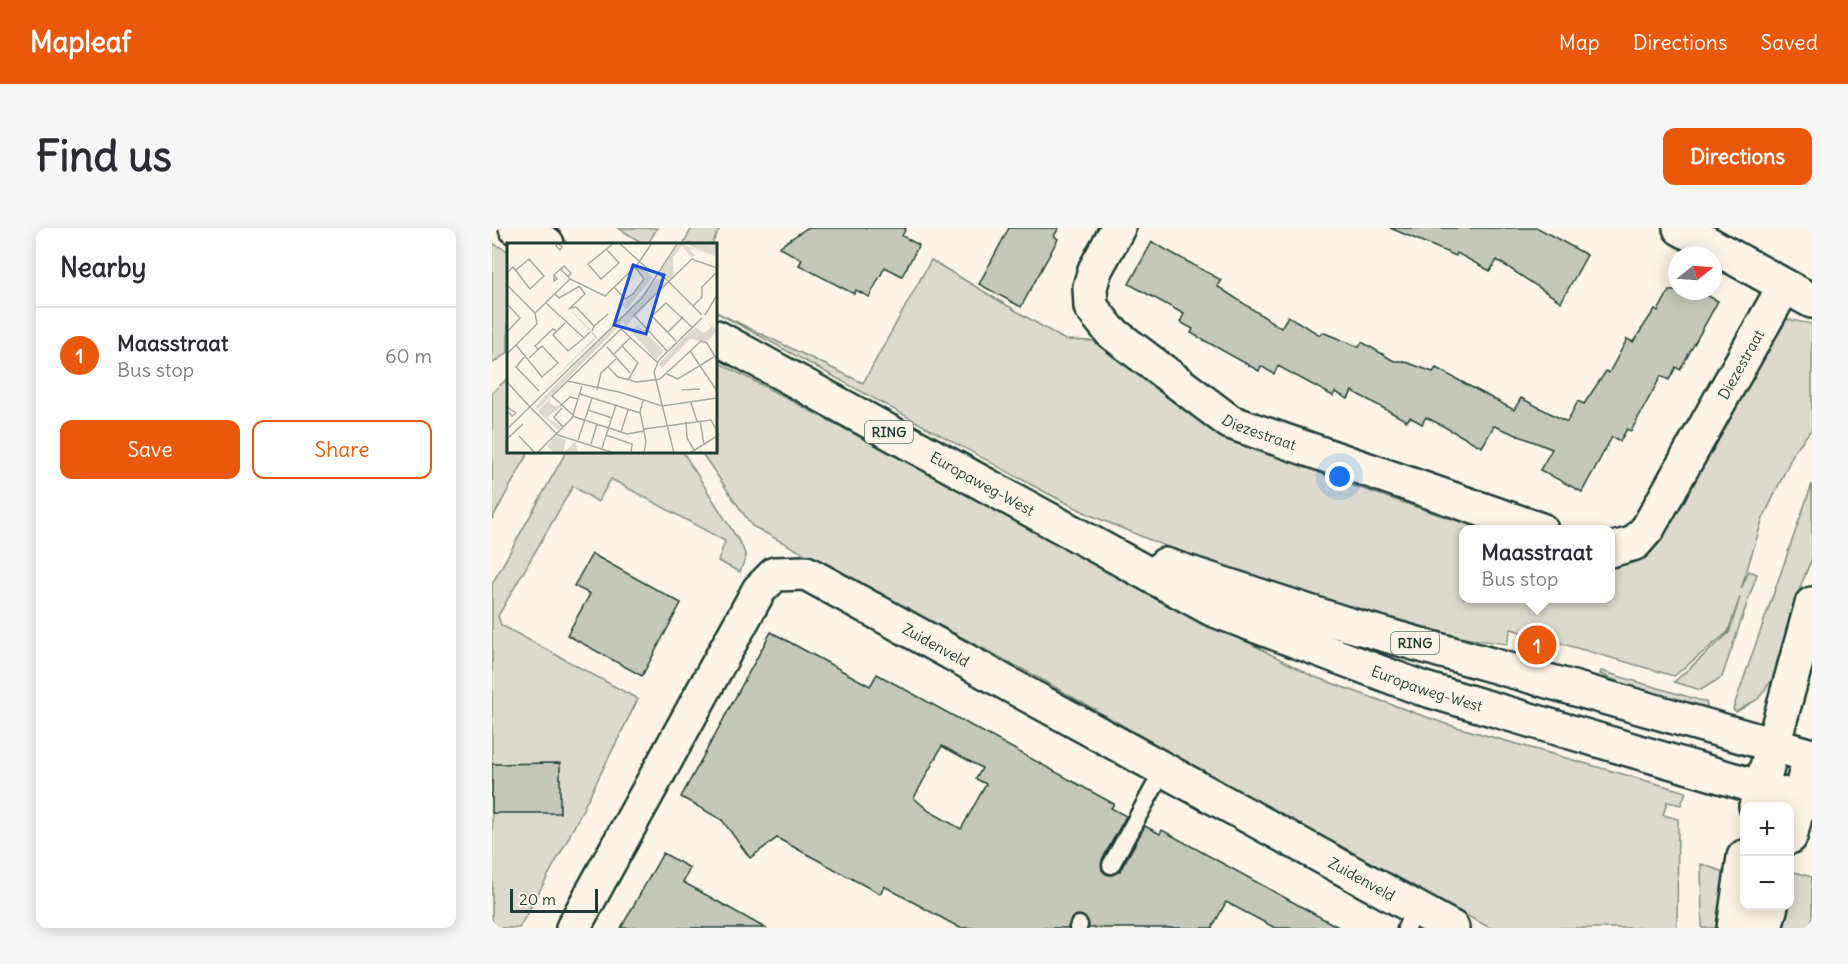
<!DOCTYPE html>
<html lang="en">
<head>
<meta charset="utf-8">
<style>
  :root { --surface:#fff; --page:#f7f7f7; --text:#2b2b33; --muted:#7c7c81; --line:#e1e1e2; --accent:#ea580c }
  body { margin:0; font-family:Delius,sans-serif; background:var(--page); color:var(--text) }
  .controls { position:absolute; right:18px; bottom:18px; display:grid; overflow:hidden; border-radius:12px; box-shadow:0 3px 15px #0003 }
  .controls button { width:54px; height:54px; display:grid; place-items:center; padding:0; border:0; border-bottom:2px solid var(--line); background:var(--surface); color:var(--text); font:30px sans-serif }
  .compass { position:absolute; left:1176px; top:18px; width:54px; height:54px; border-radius:50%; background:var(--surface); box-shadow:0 3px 15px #0003; rotate:73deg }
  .scale { position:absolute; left:18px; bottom:15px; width:88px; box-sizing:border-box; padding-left:6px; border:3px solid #1f3d34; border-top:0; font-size:16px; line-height:21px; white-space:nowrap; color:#1f3d34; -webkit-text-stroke:4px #fcf5e5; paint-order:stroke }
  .you { position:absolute; left:848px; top:249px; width:21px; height:21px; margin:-15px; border:4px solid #fff; border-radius:50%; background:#1a73e8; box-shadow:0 0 0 9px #1a73e833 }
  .badge { display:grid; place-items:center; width:39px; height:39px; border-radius:50%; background:var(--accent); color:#fff; font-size:20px; font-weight:700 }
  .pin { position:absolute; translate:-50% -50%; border:3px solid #fff; box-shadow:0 2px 6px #0006 }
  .popup { position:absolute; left:967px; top:297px; width:156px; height:78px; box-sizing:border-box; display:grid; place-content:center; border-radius:12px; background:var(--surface); filter:drop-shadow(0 2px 4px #0005); font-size:20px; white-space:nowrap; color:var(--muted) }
  .popup b { font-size:22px; color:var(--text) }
  .popup::after { content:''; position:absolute; left:50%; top:100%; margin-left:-12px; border:12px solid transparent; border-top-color:var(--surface) }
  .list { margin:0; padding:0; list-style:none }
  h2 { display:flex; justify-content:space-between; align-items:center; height:78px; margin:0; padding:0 24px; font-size:26px }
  h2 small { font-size:20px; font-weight:400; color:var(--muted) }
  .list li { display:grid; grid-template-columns:39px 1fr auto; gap:18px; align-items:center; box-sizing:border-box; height:96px; padding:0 24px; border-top:2px solid var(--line) }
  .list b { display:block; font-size:22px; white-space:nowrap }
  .list p { margin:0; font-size:20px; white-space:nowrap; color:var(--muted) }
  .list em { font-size:20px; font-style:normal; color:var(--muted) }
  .actions { display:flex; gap:12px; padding:18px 24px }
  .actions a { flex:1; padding:14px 0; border:2px solid var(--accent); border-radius:12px; text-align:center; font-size:21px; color:var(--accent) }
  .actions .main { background:var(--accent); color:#fff }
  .map { position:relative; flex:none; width:1320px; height:700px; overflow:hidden; border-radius:12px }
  header { display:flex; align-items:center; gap:36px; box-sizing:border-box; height:84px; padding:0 30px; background:var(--accent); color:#fff }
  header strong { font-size:28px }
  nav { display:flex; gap:33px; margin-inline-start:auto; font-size:21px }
  .intro { display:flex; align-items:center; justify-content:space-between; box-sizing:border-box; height:144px; padding:0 36px }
  h1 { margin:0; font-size:42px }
  .button { padding:15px 27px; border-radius:12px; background:var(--accent); color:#fff; font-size:21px; font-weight:700 }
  main { display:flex; gap:36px; padding:0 36px }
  aside { flex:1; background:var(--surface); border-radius:12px; box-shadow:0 3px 15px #0003 }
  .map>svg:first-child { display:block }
</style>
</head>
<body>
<header>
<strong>Mapleaf</strong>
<nav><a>Map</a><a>Directions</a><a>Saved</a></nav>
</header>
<div class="intro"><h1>Find us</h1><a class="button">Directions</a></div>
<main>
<aside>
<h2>Nearby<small></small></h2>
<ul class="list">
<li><span class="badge">1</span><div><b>Maasstraat</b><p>Bus stop</p></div><em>60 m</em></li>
</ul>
<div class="actions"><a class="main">Save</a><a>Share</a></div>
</aside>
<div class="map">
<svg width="1320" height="700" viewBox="0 0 1320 700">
  <rect width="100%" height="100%" fill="#fcf5e5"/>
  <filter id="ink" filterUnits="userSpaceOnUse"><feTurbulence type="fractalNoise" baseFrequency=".0167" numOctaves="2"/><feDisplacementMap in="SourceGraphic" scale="12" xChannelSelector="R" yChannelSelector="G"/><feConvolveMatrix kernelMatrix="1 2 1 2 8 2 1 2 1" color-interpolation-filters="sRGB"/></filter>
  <g filter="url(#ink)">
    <!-- green -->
    <g fill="#dcdacc" stroke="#7e8c80" stroke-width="1.5">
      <polygon points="126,0 165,0 156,16 152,16"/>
      <polygon points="200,0 228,0 220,16 191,16"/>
      <polygon points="0,15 16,23 16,124 0,136"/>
      <polygon points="439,32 573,112 601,113 735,209 865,259 989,301 972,302 972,370 1118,370 1119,340 1147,333 1165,317 1289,90 1320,96 1320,201 1303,222 1270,293 1249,361 1257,343 1265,346 1230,449 1209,462 1182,454 1237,405 1248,369 1236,404 1182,448 1019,401 1015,416 942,406 726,339 658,312 598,287 549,262 224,84 371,155"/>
      <polygon points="224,133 820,448 954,496 1194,564 1189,577 1175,574 1171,587 1186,591 1185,700 998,700 828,609 545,449 260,298 209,224 224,224"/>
      <polygon points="16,150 16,224 37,224 0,291 0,165"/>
      <polygon points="74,224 191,224 250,318 254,329 248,344 226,333 233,313 119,251 106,274 81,258 6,388 9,397 146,471 73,617 27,700 0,700 0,356"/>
      <polygon points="1320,256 1320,330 1309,357 1283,448 1266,471 1244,484 1241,481"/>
      <polygon points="1109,443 1214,474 1218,488 1185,478 1108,446"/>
      <polygon points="1209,636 1235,645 1226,700 1210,700"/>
      <polygon points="1303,644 1320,649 1320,700 1288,700 1294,678 1298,678 1298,664"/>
    </g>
    <!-- building -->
    <g fill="#c5c7b9" stroke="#1f3d34" stroke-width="1.5" fill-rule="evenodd">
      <polygon points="315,0 414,0 410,8 427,17 410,48 393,39 377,69 364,62 362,66 307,37 310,32 287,19"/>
      <polygon points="517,0 567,0 562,8 566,11 529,79 487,56"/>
      <polygon points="898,0 1046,0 1095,27 1069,74 1005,32 998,43 965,25 964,28"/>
      <polygon points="660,14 729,52 725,58 789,100 796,88 828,107 830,104 867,119 870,114 902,133 911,133 941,144 944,140 1022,182 1029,170 1075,194 1086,173 1092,176 1114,143 1117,145 1135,111 1141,114 1163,81 1166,83 1177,63 1207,63 1226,73 1188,142 1184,139 1177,152 1169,148 1139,203 1135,201 1128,213 1120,209 1090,264 1048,242 1060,221 1002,198 990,219 934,189 930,196 918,189 915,193 860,163 856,171 843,164 841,168 786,138 782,146 769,138 767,143 699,105 701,101 688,94 692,86 637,56"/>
      <polygon points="100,326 189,375 150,448 75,407 98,366 82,358"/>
      <path d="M279,404l99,54 7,-12 237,130 -3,4 15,8 -24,44v10l4,4 6,1 8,-4 25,-45 15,8 2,-4 178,98h-65l-49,-26 -14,26h-123l-2,-9 -10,-4 -5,3 -4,10h-108l-76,-42 -4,8 -103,-56 -27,20 -28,-38 -41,-23zM450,518l40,22 -6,11 10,5 -25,45 -32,-18 -15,-13z"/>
      <polygon points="68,535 68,585 0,585 0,536"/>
      <polygon points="171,625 198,640 191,654 273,700 129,700"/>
    </g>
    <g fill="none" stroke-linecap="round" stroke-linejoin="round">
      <!-- service casing -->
      <g stroke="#1f3d34" stroke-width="21">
        <g id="service">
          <polyline points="619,637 672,541"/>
          <polyline points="586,700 587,697"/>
          <polyline points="914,700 923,680"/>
        </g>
      </g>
      <!-- minor casing -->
      <g stroke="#1f3d34" stroke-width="38">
        <g id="minor">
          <path id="s1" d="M626,0l-23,42 -5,17 1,20 20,25 119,90 311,108"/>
          <polyline points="1188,0 1320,73"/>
          <path id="s2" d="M1118,322l25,-7 13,-15 136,-241"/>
          <polyline points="1281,517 1320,376"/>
          <path id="s3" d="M81,700l186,-338 16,-16 31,-1 646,355"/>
        </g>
      </g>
      <!-- tertiary casing -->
      <g stroke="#1f3d34" stroke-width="38">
        <g id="tertiary">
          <polyline points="1264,578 1281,517"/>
          <polyline points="1298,609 1318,528"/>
          <polyline points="1242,700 1252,629"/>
          <polyline points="1273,700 1279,678"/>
        </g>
      </g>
      <!-- primary casing -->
      <g stroke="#1f3d34" stroke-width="38">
        <g id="primary">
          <polyline points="24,0 55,16"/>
          <path id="s4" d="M224,109l496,272 209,79 391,115"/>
          <polyline points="673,337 848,394 1320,528"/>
        </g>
      </g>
      <!-- service -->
      <use href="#service" stroke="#fcf5e5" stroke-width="16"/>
      <!-- minor -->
      <use href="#minor" stroke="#fcf5e5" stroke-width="33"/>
      <!-- tertiary -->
      <use href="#tertiary" stroke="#fcf5e5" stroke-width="33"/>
      <!-- primary -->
      <use href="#primary" stroke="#fcf5e5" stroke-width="33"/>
    </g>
  </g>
  <g text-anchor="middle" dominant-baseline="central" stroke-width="5" stroke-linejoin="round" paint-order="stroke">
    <!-- shield labels -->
    <g fill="#fcf5e5" stroke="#617469" stroke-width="1.5">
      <rect x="373" y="193" width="48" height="22" rx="4.5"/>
      <rect x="899" y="404" width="48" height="22" rx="4.5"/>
    </g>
    <g font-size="14" font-weight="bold" fill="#1f3d34">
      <text x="397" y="204">RING</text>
      <text x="923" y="415">RING</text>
    </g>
    <!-- street labels -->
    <g font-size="15" fill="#1f3d34" stroke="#fcf5e5">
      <text stroke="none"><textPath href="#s2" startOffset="234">Diezestraat</textPath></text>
      <text stroke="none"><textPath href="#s1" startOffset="298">Diezestraat</textPath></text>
      <text stroke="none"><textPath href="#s4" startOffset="304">Europaweg-West</textPath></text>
      <text stroke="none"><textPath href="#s3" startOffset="588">Zuidenveld</textPath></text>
      <text stroke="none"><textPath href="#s4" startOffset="795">Europaweg-West</textPath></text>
      <text stroke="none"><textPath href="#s3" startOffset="1074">Zuidenveld</textPath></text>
    </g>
  </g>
  <!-- overview -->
  <g transform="translate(15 15)">
    <rect width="210" height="210" fill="#fcf5e5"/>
    <path d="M172,0l29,11 -19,-6 6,8 -4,1 -9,-11 -9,11 1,18 -4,5 -10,-9zM180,0h30v14l-27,-11zM132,22l14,12 -27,33 -4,-5 23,-26 -9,-11zM150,36l10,4 -40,42 5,5 6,-5 26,26 -8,9 -34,-39 -2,3 14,14 -14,-13 -83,85 -1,-4zM67,66l-1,3 25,25 -57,54 54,-54 -23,-25zM200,79l10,8 -10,12 -17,-3 -28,29 -3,-4 3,-4 33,-33 9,6 4,-3 3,-3zM44,155l-2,5 11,4 -13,11 14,8 -3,4 -20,-19zM48,193l11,4 -3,13 12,-11 3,10 -1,1h-23l-7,-7z" fill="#dcdacc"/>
    <path fill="none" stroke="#a4ab9e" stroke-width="1.5" d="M51,0l4,4 -2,3 -4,-4zM112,0l29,26M100,7l12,13 -18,16 -13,-15 26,-21M140,25l18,10 37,37M54,26l9,10 35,17 32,-31 15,-22M0,30l6,-6 17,22 14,-13 -15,-17 -13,11M47,32v6l3,-2 -3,-4 10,-9 7,7 -3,4M0,42l28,28M73,44l5,7 -15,14 6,-1 18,19 -2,5M107,44l11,12 8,-5 11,-15 -9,-12M48,51l4,4 21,-12M39,60l38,35 6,-6M0,61l13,14 -13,14M186,63l9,-9v-10l15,-15M28,70l35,-34M198,72l12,-20M58,80l-12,12 15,16 16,-13M87,83l14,-12M161,89l15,-15M169,98l-24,-25 14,-13 27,25M200,100l10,17M9,102l26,32 16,-14 -16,-17 -13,12M115,103l16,17 -10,17M100,104l23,26M31,106l-3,-3 18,-17 4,2M183,108l27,40M161,109l-34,-37 58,-56 25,9M0,111l30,-30 -2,-11M107,111l17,-17M19,112l-10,12 23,24M101,124l10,10 19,5 23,-3 41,-38 6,2M160,131l11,5 39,-24M60,138l52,11 43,14 55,-8M0,139l23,25M90,147l4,-17 15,-14M175,147l18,-1M73,151l60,19M136,158l-3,11 6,29 -2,12M184,160l6,18M53,163l10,-9 8,2M0,164l9,6 -4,3 -5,-5M23,164l28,28 56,18M55,165l-8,9 9,10M81,167l24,8M193,178l4,23M179,179l1,16 7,12M0,186l135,-131 35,-54M137,186l67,-9 6,11M137,188l-17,3 -52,-17 -23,-21 69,-67 36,33M114,189l7,-22M99,192l26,9 -1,9M12,193l16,17M0,196l16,-15M71,197l14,-42M84,201l6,-20M95,205l14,-43M30,210l35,-35 10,-32M167,210l-20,-81 5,-12 43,-42M183,210l27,-17"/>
    <path fill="#1d4ed8" fill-opacity="0.15" stroke="#1d4ed8" stroke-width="3" d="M126,22l31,10 -18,59 -32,-9z"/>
    <rect width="210" height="210" fill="none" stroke="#1f3d34" stroke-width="3"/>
  </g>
</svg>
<div class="controls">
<button>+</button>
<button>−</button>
</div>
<svg class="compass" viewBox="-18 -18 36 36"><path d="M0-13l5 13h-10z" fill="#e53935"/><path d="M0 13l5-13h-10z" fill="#7c7c81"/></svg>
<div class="scale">20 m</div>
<div class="you"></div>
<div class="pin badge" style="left:1045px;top:417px">1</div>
<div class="popup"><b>Maasstraat</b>Bus stop</div>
</div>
</main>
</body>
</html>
